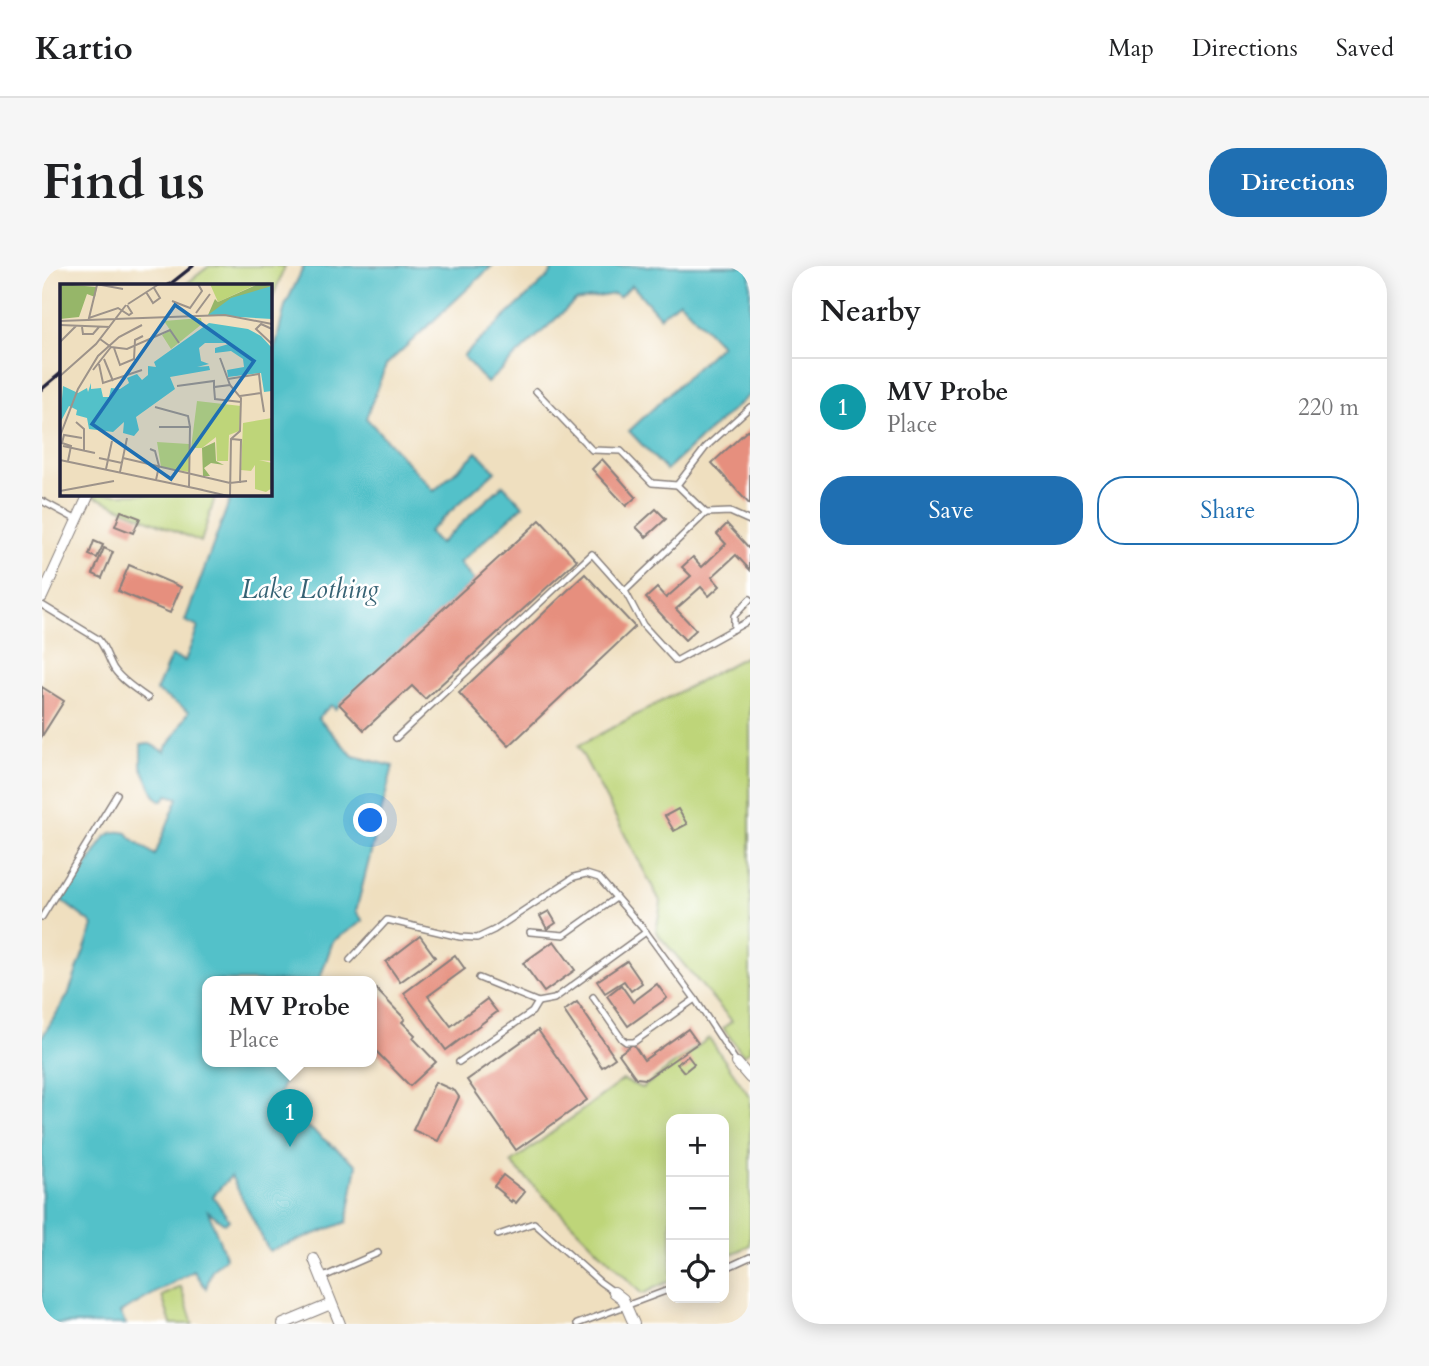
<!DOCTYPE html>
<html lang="en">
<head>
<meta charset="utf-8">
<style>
  :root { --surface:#fff; --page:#f6f6f6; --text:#202124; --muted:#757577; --line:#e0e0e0; --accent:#1f6fb2 }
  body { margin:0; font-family:Cardo,serif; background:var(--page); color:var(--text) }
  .controls { position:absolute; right:21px; bottom:21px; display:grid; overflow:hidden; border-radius:14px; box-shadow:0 4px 18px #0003 }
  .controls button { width:63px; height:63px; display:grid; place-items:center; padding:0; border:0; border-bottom:2px solid var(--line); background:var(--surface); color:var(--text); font:35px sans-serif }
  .you { position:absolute; left:329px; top:555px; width:24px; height:24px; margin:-18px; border:5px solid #fff; border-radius:50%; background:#1a73e8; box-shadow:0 0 0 10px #1a73e833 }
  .badge { display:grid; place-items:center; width:46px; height:46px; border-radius:50%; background:var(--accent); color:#fff; font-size:23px; font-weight:700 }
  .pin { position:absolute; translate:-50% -58px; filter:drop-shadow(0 2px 4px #0008) }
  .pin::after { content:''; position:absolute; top:37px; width:24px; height:21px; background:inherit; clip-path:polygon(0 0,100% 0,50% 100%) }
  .popup { position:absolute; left:160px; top:710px; width:175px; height:91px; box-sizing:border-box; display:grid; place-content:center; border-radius:14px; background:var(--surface); filter:drop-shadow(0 2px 5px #0005); font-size:23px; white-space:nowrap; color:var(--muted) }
  .popup b { font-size:26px; color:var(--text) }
  .popup::after { content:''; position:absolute; left:50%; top:100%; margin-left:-14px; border:14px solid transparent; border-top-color:var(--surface) }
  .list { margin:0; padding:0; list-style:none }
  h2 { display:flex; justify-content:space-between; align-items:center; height:91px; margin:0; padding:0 28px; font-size:30px }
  h2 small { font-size:23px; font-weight:400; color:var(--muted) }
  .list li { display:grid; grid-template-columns:46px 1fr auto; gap:21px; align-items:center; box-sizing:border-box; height:98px; padding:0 28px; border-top:2px solid var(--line) }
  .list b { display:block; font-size:26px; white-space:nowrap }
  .list p { margin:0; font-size:23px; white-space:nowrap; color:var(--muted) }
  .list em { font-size:23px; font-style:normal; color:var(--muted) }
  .actions { display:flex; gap:14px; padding:21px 28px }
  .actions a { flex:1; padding:16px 0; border:2px solid var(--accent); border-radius:28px; text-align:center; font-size:24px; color:var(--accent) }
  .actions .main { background:var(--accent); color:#fff }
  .icon { flex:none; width:38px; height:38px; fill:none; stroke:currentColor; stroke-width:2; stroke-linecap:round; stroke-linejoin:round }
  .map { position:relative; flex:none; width:708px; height:1058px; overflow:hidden; border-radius:28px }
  header { display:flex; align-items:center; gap:42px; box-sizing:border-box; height:98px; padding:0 35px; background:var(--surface); border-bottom:2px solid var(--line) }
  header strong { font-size:33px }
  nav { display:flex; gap:38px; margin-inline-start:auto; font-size:24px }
  .intro { display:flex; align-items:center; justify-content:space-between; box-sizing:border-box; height:168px; padding:0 42px }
  h1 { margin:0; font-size:49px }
  .button { padding:18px 32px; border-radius:28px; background:var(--accent); color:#fff; font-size:24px; font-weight:700 }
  main { display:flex; gap:42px; padding:0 42px }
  aside { flex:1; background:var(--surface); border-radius:28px; box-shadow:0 4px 18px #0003 }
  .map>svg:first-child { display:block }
</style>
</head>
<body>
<header>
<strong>Kartio</strong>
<nav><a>Map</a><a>Directions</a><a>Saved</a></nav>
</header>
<div class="intro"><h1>Find us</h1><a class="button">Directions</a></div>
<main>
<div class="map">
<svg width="708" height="1058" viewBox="0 0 708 1058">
  <rect width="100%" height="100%" fill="#fff"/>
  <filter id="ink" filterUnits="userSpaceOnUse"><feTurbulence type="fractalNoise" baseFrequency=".0143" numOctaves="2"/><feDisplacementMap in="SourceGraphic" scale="14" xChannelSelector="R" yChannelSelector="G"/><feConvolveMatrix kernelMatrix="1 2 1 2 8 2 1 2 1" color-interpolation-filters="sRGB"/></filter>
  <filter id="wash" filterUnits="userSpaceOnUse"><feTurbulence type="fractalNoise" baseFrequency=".00686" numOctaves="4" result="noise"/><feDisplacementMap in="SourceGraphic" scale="28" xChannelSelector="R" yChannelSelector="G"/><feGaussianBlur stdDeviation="1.57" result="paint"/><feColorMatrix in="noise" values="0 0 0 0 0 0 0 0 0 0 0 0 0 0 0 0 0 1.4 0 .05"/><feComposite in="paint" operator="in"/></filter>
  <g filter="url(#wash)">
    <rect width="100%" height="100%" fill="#efdfbf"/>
    <!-- green -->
    <g fill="#bed579" stroke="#707c5a" stroke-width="2">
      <polygon points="167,0 243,0 228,38 228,19 143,19"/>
      <polygon points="52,228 174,228 159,276 51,230"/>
      <polygon points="708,388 708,785 701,789 681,762 690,755 614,666 619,637 536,480"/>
      <polygon points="667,772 708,831 708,980 682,991 682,853 629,853 629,1014 600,1028 469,897 581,814 600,822"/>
      <polygon points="139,1021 151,1058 129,1058 120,1030"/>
    </g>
    <!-- water -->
    <g fill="#53c1c9" stroke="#3a7282" stroke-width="2">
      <path d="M262,0h188l-106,99 -20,53 68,73 43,-39 18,19 -67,61 11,12 64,-59 20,21 -64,57 15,18 -139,128 -4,-4 -13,13 35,38 40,10 -37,145 7,10 -30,20 -14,40h-111v80h83l-14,42 80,62 -10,57 -78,29 -38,-75 -18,20 16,24 -4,4 -17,-13 18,47 -14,12 -6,18 -12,-17 -74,42 6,11h-84v-287l26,-42 25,-69 -2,-3 -30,-23 17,-21 28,-43c8,-5 12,-5 21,-3l4,5 24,17 23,-57 -10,-3 -6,6 -7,-5 -14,-30v-22h9l15,8 2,-7h2l20,-34 -33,-20 15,-35 14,5 13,-34 -13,-6 47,-127h38v-125l15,-63z"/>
      <polygon points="511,0 708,0 708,128 624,204 587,165 679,79 637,35 618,51 590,19 577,31 572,28 533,35 445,117 421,90 508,9"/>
    </g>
    <g id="blocks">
      <!-- building -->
      <g fill="#e68f7e">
        <polygon points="708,162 708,239 670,197"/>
        <polygon points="560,193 594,231 584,240 550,203"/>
        <polygon points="614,243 624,253 604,271 594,261"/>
        <polygon points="79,245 98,252 91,267 73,260"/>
        <polygon points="498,254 535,294 383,433 370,420 322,464 297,438"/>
        <polygon points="685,258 708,283 708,304 694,289 670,311 678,320 667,330 659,321 634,343 654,364 643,374 604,332 615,322 624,332 649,310 640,301 651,291 660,301 684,278 675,268"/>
        <polygon points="52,275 61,279 55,292 47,289"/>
        <polygon points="62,282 71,286 60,312 51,308"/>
        <polygon points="87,299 139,321 128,347 76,325"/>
        <polygon points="543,308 593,361 467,480 417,427"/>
        <polygon points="0,421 22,435 0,470"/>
        <polygon points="636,543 645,558 632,565 623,550"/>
        <polygon points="507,645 514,657 505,663 498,650"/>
        <polygon points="378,670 393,691 358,716 344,696"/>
        <polygon points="512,675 533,704 502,726 481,697"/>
        <polygon points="413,689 423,703 386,730 409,760 445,733 455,746 404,784 362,727"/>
        <polygon points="585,695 600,717 589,725 582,715 563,727 555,715"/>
        <polygon points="615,718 625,732 586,760 565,730 579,719 591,736"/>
        <polygon points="334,723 363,753 360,756 373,769 371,772 394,796 368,820 330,781 330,726"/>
        <polygon points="535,736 573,792 560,801 522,745"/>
        <polygon points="646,763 656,777 604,813 594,812 577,788 591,778 602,794"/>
        <polygon points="496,764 545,834 474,884 425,814"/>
        <polygon points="646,790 652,798 642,806 635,798"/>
        <polygon points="393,816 413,825 417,831 396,875 371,864"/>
        <polygon points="461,909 483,926 474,937 470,934 469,936 461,929 462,928 452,920"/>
      </g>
    </g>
  </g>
  <g filter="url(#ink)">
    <use href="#blocks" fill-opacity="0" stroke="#88807d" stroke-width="2"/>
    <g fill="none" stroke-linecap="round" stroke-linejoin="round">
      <!-- lane casing -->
      <g stroke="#88807d" stroke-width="8">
        <g id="lane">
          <polyline points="494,125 550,184 579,185 610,217 635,219 664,247 688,246 708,255"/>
          <polyline points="635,219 664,181 708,141"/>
          <polyline points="0,235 35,254"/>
          <polyline points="583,325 601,359 634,395 708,354"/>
          <path d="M0,339l56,34c8,9 10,20 16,30 8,12 23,21 34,29"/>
          <polyline points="692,363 692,350 708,333"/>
          <polyline points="354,472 550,288 583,325 664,247"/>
          <polyline points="0,651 75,528"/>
          <polyline points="488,666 522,669 574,632"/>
          <polyline points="308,694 345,654 418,671 435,672 452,664 532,611 544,608 557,612 604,666"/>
          <polyline points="437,712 496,736 512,733 604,666 653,733 695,797"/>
          <polyline points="551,731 580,773 584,776 592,776 653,733"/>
          <polyline points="417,796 490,746 496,736"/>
          <polyline points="456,969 492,957 558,1016 572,1026"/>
          <polyline points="682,1003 708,991"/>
          <polyline points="279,1012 336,987"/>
          <polyline points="535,1058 629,1023"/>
        </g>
      </g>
      <!-- street casing -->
      <g stroke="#88807d" stroke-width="12">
        <g id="street">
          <polyline points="0,331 47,228"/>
          <polyline points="695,797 708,812"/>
          <polyline points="272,993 298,1058"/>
          <polyline points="572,1026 581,1033 592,1058"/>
          <polyline points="241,1058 289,1038"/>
        </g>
      </g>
      <!-- lane -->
      <use href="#lane" stroke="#fff" stroke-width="5"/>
      <!-- street -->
      <use href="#street" stroke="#fff" stroke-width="10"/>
      <!-- rail -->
      <g stroke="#22223b" stroke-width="3.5">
        <polyline points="127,19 151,0"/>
        <polyline points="0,123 19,107"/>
      </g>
    </g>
  </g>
  <g text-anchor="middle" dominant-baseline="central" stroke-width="5" stroke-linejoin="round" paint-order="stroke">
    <!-- water labels -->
    <g font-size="26" font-style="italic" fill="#366274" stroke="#fff">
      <text x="268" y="323">Lake Lothing</text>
    </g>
  </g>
  <!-- overview -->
  <g transform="translate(18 18)">
    <rect width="212" height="212" fill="#efdfbf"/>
    <path d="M150,0h47l-39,18zM141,34l1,6 -31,25 -9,-14 8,-5 -6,-9zM137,117l44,5 -2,25 -10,4 -1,26h-11l-1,-24 -14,11h-11zM212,134v43l-13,-1 13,3v25l-6,4 -11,-3v-24l-4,6 -10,-1 2,-47zM97,158l32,2v28l-28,-5z" fill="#bed579"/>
    <path d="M0,0l37,3 -2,10 -8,-3 -8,23 -19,2zM198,0l14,2 -64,29 7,-16 3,3zM155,158l1,19 8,4 -13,-2 -7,5 6,8h-7l-1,-28z" fill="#96b669"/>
    <path d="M212,2v33l-64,-4 23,-17zM149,39l39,6 13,7 11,12v43l-8,1 -3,-19 -33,4 -1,-7 17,-3 -1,-8 -12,-8 -16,2v-5l17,-5h-27l-6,5 2,13 8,3 -12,3 12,-1 1,4 -40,7 5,12 -39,28 3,13 -5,6 -11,-3 1,-11 -11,10 -24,-3 -2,-11 -11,-3 1,-5 -8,-4 -9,17 3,-37 15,7 9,-5 1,4 3,-9v6l10,-1 2,9h6l2,-9 9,1 9,-6 -2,-5 10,-4 5,6 6,-5v-9l8,1 -2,-5z" fill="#53c1c9"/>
    <path fill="none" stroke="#9d938a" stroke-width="2" d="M36,0l27,5M37,1l-8,33 29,-10 11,7 3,-2 -5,-8M86,8l7,11 7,-5 -6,-10M112,17l18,7 12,-17 -4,-7M68,20l31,-20M136,29l14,-19M0,37l165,-6 47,9M0,41l50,2M22,43l1,7h10l6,-7M212,45l-11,-5 -5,5 16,15M40,55l11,8 16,2 43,-19 9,13M0,58l16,-16M54,64l6,17 14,-6 1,-19 8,-4M160,74l10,27 11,13 -1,33 -9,8 -1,57M44,75l9,22M39,80l4,19 39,-13M33,86l18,-23M0,92l36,-32 30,-39M168,95l31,-5 2,19M117,102l37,-5v6l16,-2M154,103l1,12 26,3M180,112l21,-3 3,19M95,123l33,9 2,11M16,138l8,7v22M99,143h31l-1,60M0,152l18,-47 20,-33 21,-19 23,-12M172,155l9,1 -1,43M3,162l32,7M90,165l5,2 4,15 -3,14M39,174l23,5M63,174l107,25 17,-2M0,176l143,30M8,177l3,-15 -9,-3 2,-8 18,3M46,185l6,-28M60,188l7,-34M138,205l30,7M0,207l54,-10"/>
    <path fill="#1f6fb2" fill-opacity="0.15" stroke="#1f6fb2" stroke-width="3.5" d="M115,21l79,56 -83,118 -79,-55z"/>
    <rect width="212" height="212" fill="none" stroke="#22223b" stroke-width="3.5"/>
  </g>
</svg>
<div class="controls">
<button>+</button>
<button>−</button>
<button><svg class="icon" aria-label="locate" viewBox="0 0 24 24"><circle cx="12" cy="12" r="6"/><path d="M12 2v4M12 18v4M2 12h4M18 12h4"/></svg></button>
</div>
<div class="you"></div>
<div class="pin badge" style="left:248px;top:881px;background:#0f9aa8">1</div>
<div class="popup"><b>MV Probe</b>Place</div>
</div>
<aside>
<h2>Nearby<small></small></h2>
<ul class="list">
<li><span class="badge" style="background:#0f9aa8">1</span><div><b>MV Probe</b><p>Place</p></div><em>220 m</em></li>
</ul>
<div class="actions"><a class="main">Save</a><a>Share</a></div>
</aside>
</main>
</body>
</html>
